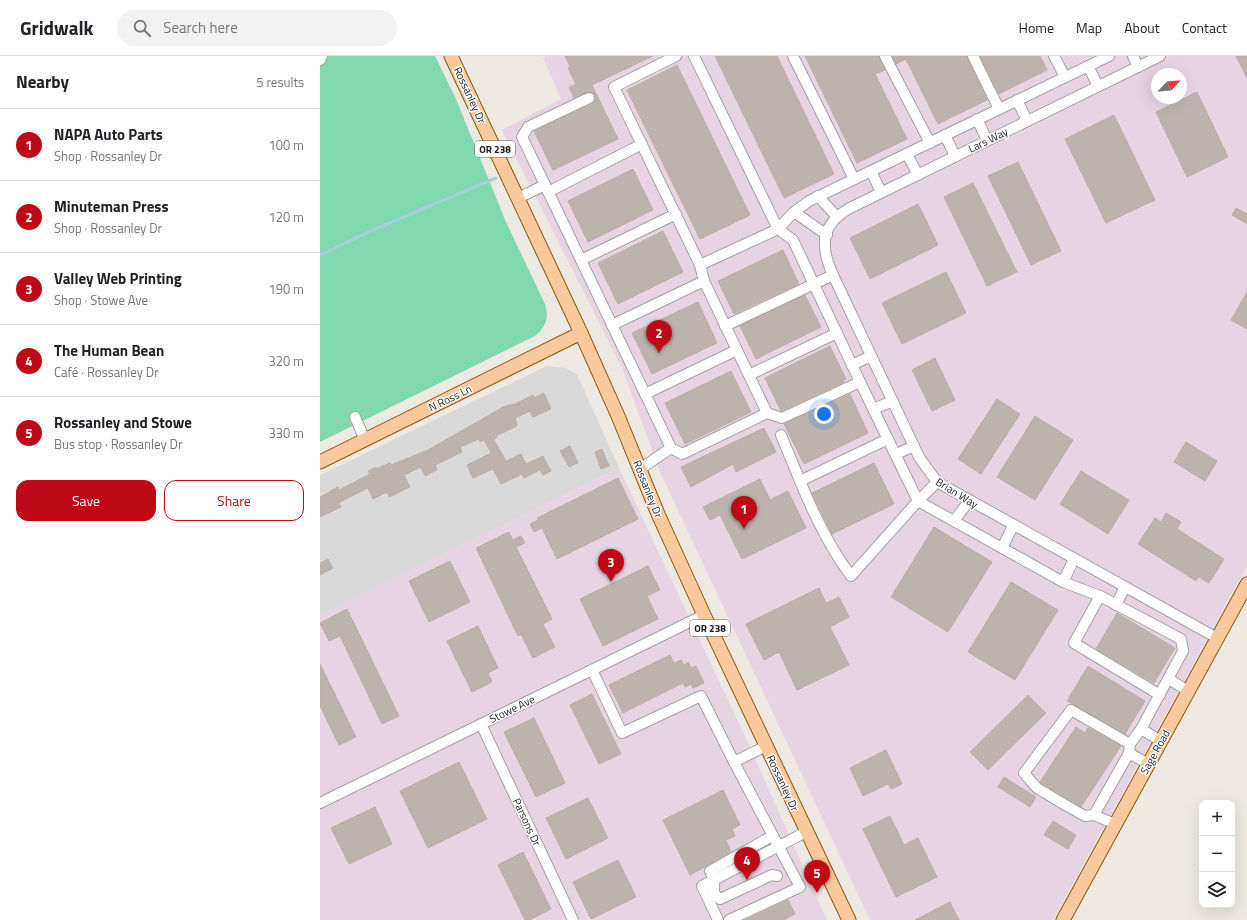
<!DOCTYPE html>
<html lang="en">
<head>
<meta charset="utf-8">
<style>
  :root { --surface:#fff; --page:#f2f2f2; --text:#202124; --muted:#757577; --line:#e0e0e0; --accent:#be0916 }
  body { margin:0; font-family:"Titillium Web",sans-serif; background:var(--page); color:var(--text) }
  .controls { position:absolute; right:12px; bottom:12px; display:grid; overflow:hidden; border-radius:8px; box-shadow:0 4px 16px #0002 }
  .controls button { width:36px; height:36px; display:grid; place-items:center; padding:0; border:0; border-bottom:1px solid var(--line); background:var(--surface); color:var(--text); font:20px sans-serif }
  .compass { position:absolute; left:831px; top:12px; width:36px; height:36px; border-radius:50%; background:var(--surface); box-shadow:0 4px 16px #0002; rotate:64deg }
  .you { position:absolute; left:504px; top:358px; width:14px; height:14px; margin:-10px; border:3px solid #fff; border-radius:50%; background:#1a73e8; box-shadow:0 0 0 6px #1a73e833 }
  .badge { display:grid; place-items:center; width:26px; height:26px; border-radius:50%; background:var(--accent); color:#fff; font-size:13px; font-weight:700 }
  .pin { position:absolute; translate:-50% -33px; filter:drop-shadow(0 1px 2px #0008) }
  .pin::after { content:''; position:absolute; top:21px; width:14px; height:12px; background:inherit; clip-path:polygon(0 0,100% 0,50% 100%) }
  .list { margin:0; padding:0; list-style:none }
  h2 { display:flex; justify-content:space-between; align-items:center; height:52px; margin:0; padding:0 16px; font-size:17px }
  h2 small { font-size:13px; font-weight:400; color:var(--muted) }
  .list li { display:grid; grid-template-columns:26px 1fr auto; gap:12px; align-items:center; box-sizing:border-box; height:72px; padding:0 16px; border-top:1px solid var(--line) }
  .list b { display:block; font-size:15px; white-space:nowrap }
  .list p { margin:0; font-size:13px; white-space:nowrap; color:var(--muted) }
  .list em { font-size:13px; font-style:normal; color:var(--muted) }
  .actions { display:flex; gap:8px; padding:12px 16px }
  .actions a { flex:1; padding:9px 0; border:1px solid var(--accent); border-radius:12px; text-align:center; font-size:14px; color:var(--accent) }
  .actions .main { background:var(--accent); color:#fff }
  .icon { flex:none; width:22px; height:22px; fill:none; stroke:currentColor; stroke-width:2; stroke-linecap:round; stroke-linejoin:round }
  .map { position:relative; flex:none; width:927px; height:864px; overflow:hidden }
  header { display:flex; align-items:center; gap:24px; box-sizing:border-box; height:56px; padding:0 20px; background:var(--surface); border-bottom:1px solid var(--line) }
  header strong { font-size:19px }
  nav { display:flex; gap:22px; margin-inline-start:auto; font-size:14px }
  .search { width:280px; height:36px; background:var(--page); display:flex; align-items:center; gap:10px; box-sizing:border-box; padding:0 14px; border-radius:22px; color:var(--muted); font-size:15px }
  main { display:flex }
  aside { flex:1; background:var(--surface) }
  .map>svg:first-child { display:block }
</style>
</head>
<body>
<header>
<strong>Gridwalk</strong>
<div class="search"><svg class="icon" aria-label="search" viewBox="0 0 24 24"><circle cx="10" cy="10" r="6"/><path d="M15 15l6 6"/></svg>Search here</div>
<nav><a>Home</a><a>Map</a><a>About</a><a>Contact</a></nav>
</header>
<main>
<aside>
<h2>Nearby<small>5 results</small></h2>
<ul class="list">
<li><span class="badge">1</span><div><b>NAPA Auto Parts</b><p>Shop · Rossanley Dr</p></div><em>100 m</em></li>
<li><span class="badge">2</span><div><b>Minuteman Press</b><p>Shop · Rossanley Dr</p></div><em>120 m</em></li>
<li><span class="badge">3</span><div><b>Valley Web Printing</b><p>Shop · Stowe Ave</p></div><em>190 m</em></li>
<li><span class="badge">4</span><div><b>The Human Bean</b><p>Café · Rossanley Dr</p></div><em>320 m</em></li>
<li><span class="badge">5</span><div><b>Rossanley and Stowe</b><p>Bus stop · Rossanley Dr</p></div><em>330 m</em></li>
</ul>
<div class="actions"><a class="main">Save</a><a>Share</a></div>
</aside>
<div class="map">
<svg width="927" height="864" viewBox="0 0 927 864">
  <rect width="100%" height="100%" fill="#ede8e2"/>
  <!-- residential -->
  <polygon fill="#dad9d9" points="227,310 245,312 257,318 299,412 0,559 0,419"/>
  <!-- industrial -->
  <g fill="#e6d4e3" fill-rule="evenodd">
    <path d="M226,0h701v510l-194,354h-183l-210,-448 -38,-104 -120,-238 59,-31 -18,-41zM837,18h24v24h-24z"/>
    <polygon points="299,412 425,680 507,864 0,864 0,559"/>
  </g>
  <!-- pitch -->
  <path fill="#82d9b1" d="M0,0h115l21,43 50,123 39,82c4,14 1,23 -10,32l-215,106z"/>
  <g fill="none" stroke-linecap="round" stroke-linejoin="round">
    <!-- stream -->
    <polyline stroke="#a4d1d9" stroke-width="3" points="0,199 53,174 176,122"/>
  </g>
  <!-- building -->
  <g fill="#bdb3ae" stroke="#bdaea5">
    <polygon points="245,0 333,0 272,29 298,83 233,114 214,75 272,48 275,43 275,39 269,36 254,42 249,31 256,28 248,12 250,11"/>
    <polygon points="395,0 457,0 514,118 464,142"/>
    <polygon points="485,0 559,0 565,14 555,18 587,83 537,107"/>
    <polygon points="572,0 647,0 667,44 618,68 586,3 576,8"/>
    <polygon points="660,0 720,0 727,14 679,38"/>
    <polygon points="916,0 927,0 927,22"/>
    <polygon points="357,9 430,159 380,183 307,34"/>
    <polygon points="877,36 908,101 867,121 836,56"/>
    <polygon points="794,59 835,144 786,167 745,83"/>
    <polygon points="698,106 741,195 711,209 668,120"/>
    <polygon points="313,113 333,154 268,186 248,145"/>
    <polygon points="653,127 697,216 667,230 624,141"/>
    <polygon points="598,148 618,189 550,223 530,182"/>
    <polygon points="916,152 927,158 927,168 912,159"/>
    <polygon points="343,175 363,216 298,248 278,207"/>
    <polygon points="463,194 479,228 414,258 398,225"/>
    <polygon points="626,216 646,257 582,288 562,247"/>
    <polygon points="927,236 927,273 911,264"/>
    <polygon points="485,239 501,271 436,303 420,270"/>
    <polygon points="378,246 397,287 332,318 312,277"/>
    <polygon points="510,290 526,323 523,325 524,326 461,355 445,322"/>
    <polygon points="615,302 635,344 612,355 592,314"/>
    <polygon points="411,315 431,356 365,388 345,347"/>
    <polygon points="224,337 231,353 213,361 210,355 195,362 197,370 178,379 174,384 186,405 201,398 206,408 223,400 231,415 223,419 220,414 204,422 202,418 181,428 173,413 153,422 147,409 171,397 164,384 160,386 159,383 140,391 142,396 115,409 117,414 105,420 101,411 84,419 90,431 69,441 67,436 53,443 48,432 24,444 19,447 21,451 0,461 0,441 10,436 10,435 18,431 19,434 50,418 48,415 56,411 56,413 70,407 71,409 108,394 185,350 195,348 213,339 214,342"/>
    <polygon points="530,338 548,377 484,408 464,368"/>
    <polygon points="677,343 700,358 661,418 638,403"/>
    <polygon points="715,360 753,384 715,444 677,421"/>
    <polygon points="444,372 456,396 416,416 413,408 371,431 361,411"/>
    <polygon points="866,386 897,405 885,425 854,406"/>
    <polygon points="250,390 258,407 249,411 240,395"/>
    <polygon points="282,393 289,410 281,413 275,396"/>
    <polygon points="554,407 574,448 512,478 492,437"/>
    <polygon points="761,415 809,444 788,478 740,448"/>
    <polygon points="298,422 318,463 237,503 222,472 214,476 210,468 218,464 217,462"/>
    <polygon points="440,423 450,444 468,435 486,472 422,503 400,459 390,464 383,451"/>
    <polygon points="846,457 861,466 857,473 904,503 889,527 879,521 876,525 818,488 835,462 841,466"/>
    <polygon points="614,471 672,506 628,576 571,541"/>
    <polygon points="189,476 193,484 201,480 205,487 196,491 232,563 223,568 235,591 213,602 201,578 198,580 156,492"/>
    <polygon points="8,503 13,512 0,519 0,507"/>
    <polygon points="130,505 150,546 109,566 89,525"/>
    <polygon points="328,510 340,534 327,540 338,563 283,590 260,543"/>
    <polygon points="691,526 738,554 695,624 648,596"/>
    <polygon points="499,532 506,547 519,541 529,561 510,571 529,609 477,634 459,596 444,604 426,568"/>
    <polygon points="27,553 79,660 62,668 20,580 9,585 0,567"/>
    <polygon points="797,557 855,592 834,627 776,593"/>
    <polygon points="158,570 178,612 168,617 172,626 152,636 127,585"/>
    <polygon points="350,599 354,607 361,604 364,609 368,606 371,612 376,610 384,627 373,632 371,628 365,631 363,627 303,657 289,629"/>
    <polygon points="0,608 36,681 19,689 0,650"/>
    <polygon points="768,610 825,645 805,678 747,645"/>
    <polygon points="272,638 301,698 279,708 250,649"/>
    <polygon points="708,639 726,657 668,714 650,696"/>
    <polygon points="214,662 245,727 216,741 184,676"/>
    <polygon points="756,671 765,677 768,672 801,690 761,751 720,726"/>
    <polygon points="566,694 582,728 571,733 568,728 543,740 530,712"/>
    <polygon points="139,706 167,763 108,792 80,735"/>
    <polygon points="684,721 716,741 710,751 678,731"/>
    <polygon points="403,734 420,769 412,773 415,780 406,784 411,796 370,819 343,764"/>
    <polygon points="268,742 288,782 246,803 226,762"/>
    <polygon points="55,751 72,788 29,808 11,772"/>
    <polygon points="570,760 584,789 598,782 617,821 576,841 543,773"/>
    <polygon points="733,765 756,779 748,793 724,779"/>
    <polygon points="203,796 231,853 210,864 205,864 178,809"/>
    <polygon points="298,804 316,841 271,863 253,826"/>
    <polygon points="468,844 475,858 463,864 425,864"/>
    <polygon points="630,846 639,864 595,864"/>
  </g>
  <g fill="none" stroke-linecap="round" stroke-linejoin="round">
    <!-- minor casing -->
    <g stroke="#a0a0a0" stroke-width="12">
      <g id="minor">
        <polyline points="356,0 294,31 380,209 458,173 374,0"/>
        <polyline points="473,0 534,123"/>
        <polyline points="565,0 610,87"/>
        <polyline points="653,0 679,53"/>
        <polyline points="734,0 745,21"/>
        <polyline points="813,0 818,11"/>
        <path d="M840,0l-310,152c-30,17 -30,38 -17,67l86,182 18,25 280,156"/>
        <polyline points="0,4 2,0"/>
        <polyline points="768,10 778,30"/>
        <polyline points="697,44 707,65"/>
        <polyline points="657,63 667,84"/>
        <polyline points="625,79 635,100"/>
        <polyline points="587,98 598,119"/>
        <polyline points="551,115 561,136"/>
        <polyline points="225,129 202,81 208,71 269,42"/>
        <polyline points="228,136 322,88"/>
        <polyline points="498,140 517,161"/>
        <polyline points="198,142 225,129 351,392 320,413"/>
        <polyline points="474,156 507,179"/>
        <polyline points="261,204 356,158"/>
        <polyline points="292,269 384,225"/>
        <polyline points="405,270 513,219"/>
        <polyline points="532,309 551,300"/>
        <polyline points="429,319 517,277"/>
        <path d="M540,326l58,119 -67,75c-22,-29 -37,-61 -51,-95l88,-42"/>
        <polyline points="325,338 417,294"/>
        <polyline points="553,353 573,345"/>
        <polyline points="447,357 462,362 540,326 473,184 458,173 474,156 489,145 789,0"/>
        <polyline points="35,361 45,384"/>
        <polyline points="461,379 480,425"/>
        <polyline points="351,392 362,398 447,357 384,225 380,209"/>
        <polyline points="576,398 594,390"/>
        <polyline points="617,426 598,445 743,526 780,540 861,583 863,595 821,673 810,688 809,697 774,759 795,768"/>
        <polyline points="634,465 649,445"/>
        <polyline points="682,492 693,470"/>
        <polyline points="743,526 754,503"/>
        <polyline points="780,540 754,587 840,639"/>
        <polyline points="796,549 805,531"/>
        <polyline points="272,614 302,677 381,640 414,706 446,690"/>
        <polyline points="849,623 868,635"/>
        <polyline points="161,668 253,864"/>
        <polyline points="821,673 841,685"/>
        <polyline points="809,697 828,708"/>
        <polyline points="0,747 384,559"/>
        <polyline points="774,759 765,760 747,750 717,732 704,717 751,654 810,688"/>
        <path d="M452,780l-62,35c1,3 4,7 4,10 1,8 -3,12 6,18l52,-24 5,1"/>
        <polyline points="398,864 382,830 486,776"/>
        <polyline points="409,864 480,831 414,706"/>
      </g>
    </g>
    <!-- major casing -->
    <g stroke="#8c5707" stroke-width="15">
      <g id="major">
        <polyline points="131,0 261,277 298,360 338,458 384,559 529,864"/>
        <polyline points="0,406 261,277"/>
        <polyline points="743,864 927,528"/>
      </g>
    </g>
    <!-- minor -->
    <use href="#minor" stroke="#fff" stroke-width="10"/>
    <!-- major -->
    <use href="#major" stroke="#f7c99c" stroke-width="13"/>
  </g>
  <g text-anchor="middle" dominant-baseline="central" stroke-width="3" stroke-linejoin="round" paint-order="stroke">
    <!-- shield labels -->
    <g fill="#fff" stroke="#606060" stroke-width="1">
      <rect x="155" y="85" width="40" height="16" rx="3"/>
      <rect x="370" y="564" width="40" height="16" rx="3"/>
    </g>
    <g font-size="10" font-weight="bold" fill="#1c1c1c">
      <text x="175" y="93">OR 238</text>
      <text x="390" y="572">OR 238</text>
    </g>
    <!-- street labels -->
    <g font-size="11" fill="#1c1c1c" stroke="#fff">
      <text transform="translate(150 39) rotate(65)">Rossanley Dr</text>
      <text transform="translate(668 84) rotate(-26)">Lars Way</text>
      <text transform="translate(130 342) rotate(-26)">N Ross Ln</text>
      <text transform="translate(328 433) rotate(68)">Rossanley Dr</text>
      <text transform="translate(637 437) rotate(32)">Brian Way</text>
      <text transform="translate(192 653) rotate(-26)">Stowe Ave</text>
      <text transform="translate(835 696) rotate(-61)">Sage Road</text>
      <text transform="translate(463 727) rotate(65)">Rossanley Dr</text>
      <text transform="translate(207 766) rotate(65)">Parsons Dr</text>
    </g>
  </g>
</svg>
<div class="controls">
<button>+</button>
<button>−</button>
<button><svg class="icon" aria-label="layers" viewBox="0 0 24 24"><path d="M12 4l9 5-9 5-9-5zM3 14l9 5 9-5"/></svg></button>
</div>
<svg class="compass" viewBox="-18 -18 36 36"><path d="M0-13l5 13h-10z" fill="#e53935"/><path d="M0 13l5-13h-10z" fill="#757577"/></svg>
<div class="you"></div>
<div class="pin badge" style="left:424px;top:473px">1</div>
<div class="pin badge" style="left:339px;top:297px">2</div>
<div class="pin badge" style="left:291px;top:526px">3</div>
<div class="pin badge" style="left:427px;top:824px">4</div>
<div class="pin badge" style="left:497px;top:837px">5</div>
</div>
</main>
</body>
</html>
